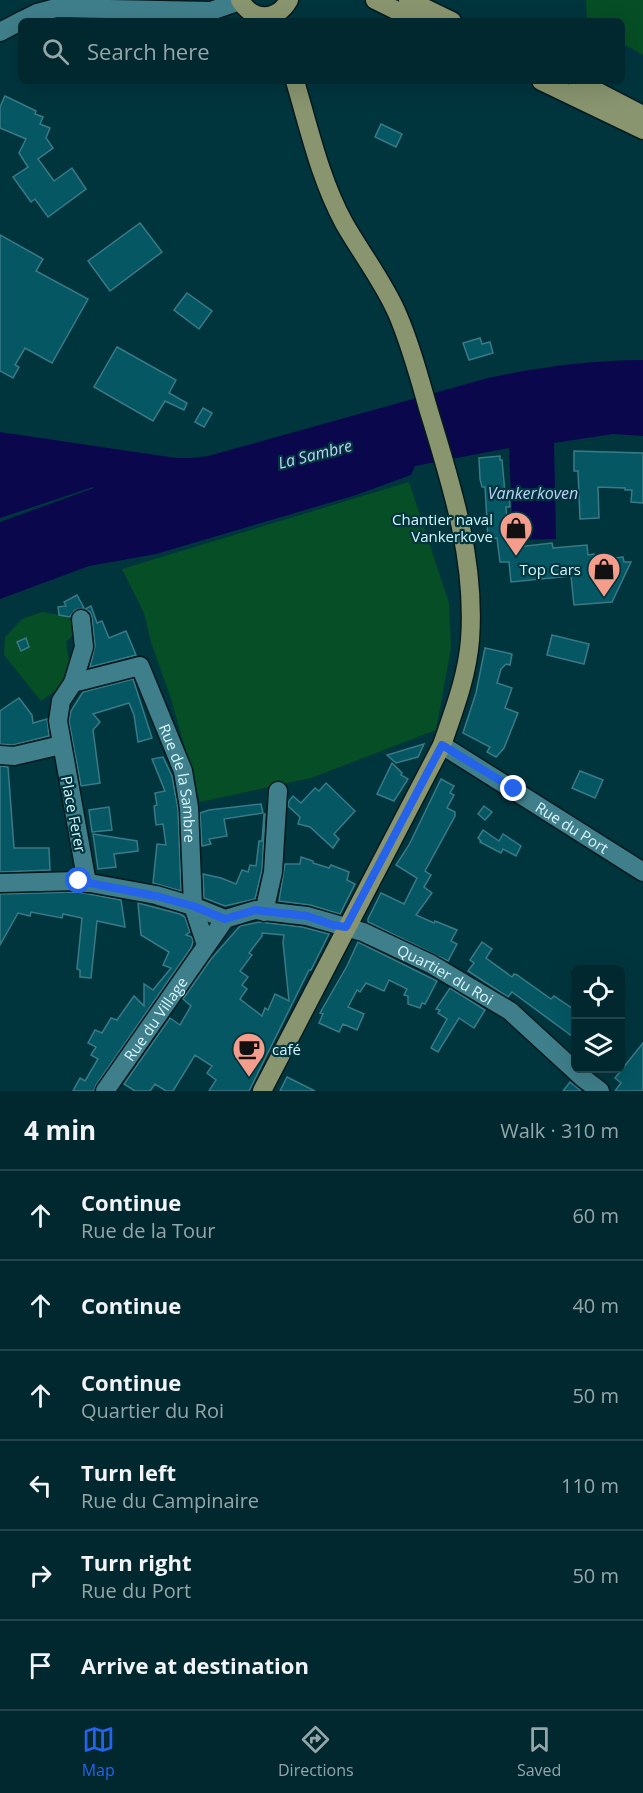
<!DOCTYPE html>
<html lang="en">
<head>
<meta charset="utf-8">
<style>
  :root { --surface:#00282e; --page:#0e343a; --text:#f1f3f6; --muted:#95a6aa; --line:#22444a; --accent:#2563eb }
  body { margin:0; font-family:"Open Sans",sans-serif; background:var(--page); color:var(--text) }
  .controls { position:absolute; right:18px; bottom:18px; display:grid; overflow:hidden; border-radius:9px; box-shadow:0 6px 24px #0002 }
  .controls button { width:54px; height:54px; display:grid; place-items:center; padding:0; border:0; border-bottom:2px solid var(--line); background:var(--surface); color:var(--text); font:30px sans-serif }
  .stop { position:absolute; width:18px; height:18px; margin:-14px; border:4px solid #2563eb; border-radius:50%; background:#fff }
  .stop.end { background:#2563eb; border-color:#fff; box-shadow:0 2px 6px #0008 }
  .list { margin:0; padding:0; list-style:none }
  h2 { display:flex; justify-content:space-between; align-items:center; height:78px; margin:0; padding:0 24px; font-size:26px }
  h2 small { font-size:20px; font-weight:400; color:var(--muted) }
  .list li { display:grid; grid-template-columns:39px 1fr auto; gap:18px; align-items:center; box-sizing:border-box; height:90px; padding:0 24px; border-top:2px solid var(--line) }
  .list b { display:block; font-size:22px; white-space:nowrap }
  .list p { margin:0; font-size:20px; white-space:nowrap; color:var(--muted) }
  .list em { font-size:20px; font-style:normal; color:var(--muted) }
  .icon { flex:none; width:33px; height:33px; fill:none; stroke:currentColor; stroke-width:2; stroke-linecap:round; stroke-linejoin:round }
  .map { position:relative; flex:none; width:643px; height:1091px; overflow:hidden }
  .search { position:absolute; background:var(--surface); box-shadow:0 6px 24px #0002; left:18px; right:18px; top:18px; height:66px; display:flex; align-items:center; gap:15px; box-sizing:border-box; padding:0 21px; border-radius:9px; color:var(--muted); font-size:22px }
  .sheet { height:618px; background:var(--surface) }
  nav { display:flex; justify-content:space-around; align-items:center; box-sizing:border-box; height:84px; border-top:2px solid var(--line); background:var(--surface); font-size:16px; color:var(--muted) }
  nav a { display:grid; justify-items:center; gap:3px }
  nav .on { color:var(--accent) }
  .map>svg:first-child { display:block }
</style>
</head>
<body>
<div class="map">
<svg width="643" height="1091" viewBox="0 0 643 1091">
  <rect width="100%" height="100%" fill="#00353e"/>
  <!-- green -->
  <g fill="#064e25">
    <polygon points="586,0 643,0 643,55 622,43 622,21 587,21"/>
    <polygon points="409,482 449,603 451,648 436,730 311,778 200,802 171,699 151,642 144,613 122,569"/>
    <polygon points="42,612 67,616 75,624 74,634 66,642 70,668 69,681 41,701 4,655 5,637 22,619"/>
  </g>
  <!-- water -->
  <path fill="#0b074d" d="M643,360v76l-30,-2 -59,9 2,96 -43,1 -4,-92 -94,18 -4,9 -55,20 -200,59 -67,12 -89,33v-77l94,-34 -1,-1 -93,31v-86l176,26h16l16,-2 280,-78c52,-11 102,-18 155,-18z"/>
  <!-- building -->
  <g fill="#045763" stroke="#3a7a86" stroke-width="1.5" fill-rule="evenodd">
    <polygon points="5,96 36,111 35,114 43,117 40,124 50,128 46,138 53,148 38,159 54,181 72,168 86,189 48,217 35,199 31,202 13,177 28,167 19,153 26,139 0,128 0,107"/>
    <polygon points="381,124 402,134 396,147 375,137"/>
    <polygon points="140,223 162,252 110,291 88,261"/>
    <polygon points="0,235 43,259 36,271 88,299 52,363 25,348 15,365 19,367 13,378 0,371"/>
    <polygon points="187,293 212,311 199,329 174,310"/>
    <polygon points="480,338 482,344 490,342 493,353 469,360 463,343"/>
    <polygon points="117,347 176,380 169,393 187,403 184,410 165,401 153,421 94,387"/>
    <polygon points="203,408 212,413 204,427 195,422"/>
    <polygon points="574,451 643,453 643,503 631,502 632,490 625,490 625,488 598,487 599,518 580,519 578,471 574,471"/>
    <polygon points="500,456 500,460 502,460 505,493 509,494 510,507 506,507 509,548 552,543 553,548 587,545 588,555 594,554 595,560 623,557 624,562 631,562 612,602 574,605 571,576 511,582 509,562 500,562 497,538 488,539 485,487 482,487 480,479 479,458"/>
    <polygon points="77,595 84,608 75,610 70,617 59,615 58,607 66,606 64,602"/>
    <polygon points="91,606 97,623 102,621 109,638 126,631 136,655 90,667 95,646 92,617 90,612 85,609"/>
    <polygon points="552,635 589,644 584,664 547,655"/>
    <polygon points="26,638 29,647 21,651 17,642"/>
    <polygon points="485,648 512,654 510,665 506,664 501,669 497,683 512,688 505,708 518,713 504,748 496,757 487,752 490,747 463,733 476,693"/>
    <polygon points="133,679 152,738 138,742 134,715 129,703 93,714 100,722 93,730 100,783 81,786 69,721 71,711 83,692"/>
    <polygon points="19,698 32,715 33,723 47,719 49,736 13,745 0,744 0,711"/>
    <polygon points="424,744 418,757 396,763 387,755"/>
    <polygon points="163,757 172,776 178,809 181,891 153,883 157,844 166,845 163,824 156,825 154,806 157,805 155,793 165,791 152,759"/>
    <polygon points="392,763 402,773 401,775 408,779 394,801 377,794"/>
    <polygon points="0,766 8,767 14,848 49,848 50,870 0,872"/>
    <polygon points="580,771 603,780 595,798 572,788"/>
    <polygon points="441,779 454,786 450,793 454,795 447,808 455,812 455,816 425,871 431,875 424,887 432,893 416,915 434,923 435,921 457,930 451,941 457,944 448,961 368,922 368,919 381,893 404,904 417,878 396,865 409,845"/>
    <polygon points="326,783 355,811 334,834 339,839 333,848 310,827 298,824 300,817 288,806 289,801 293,796 301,803 315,788 319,791"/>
    <polygon points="261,804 263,813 224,819 227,836 209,839 211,844 202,846 200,813 209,810"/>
    <polygon points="484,806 492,812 485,820 478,814"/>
    <polygon points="109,807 112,830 92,832 89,810"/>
    <polygon points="264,814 265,814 262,870 255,899 225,906 204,898 203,874 221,878 236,884 242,870 248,872 250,865 256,866 259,841 262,841"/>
    <polygon points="483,830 499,841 503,834 521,846 516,856 503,849 501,853 480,842 481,841 478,838"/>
    <polygon points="93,834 137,841 138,851 114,854 116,867 98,869"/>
    <polygon points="301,857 313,861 313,863 329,868 331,865 349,872 347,880 355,884 340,914 310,905 279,901 285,864 300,864"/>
    <polygon points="78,892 121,900 125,927 97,921 91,978 80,977 80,970 77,969 82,918 63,914 62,918 31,912 30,916 18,913 0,945 0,894"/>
    <polygon points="138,903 180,914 185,917 190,932 186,935 192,937 193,942 191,948 96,1085 94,1091 73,1091 80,1078 85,1081 98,1059 91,1055 96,1047 88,1043 95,1030 102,1033 111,1018 117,1020 134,996 144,1006 144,984 153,990 171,968 163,965 169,952 141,935"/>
    <path d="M260,922l42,5 27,7 -18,36h-2l-60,121h-40l7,-11 -9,-7 5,-7 -17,-11 -22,36h-7l-11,-7 -5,7h-15l-11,-7 46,-66 10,7 11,-19 -8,-7 28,-40 29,-33zM262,933l22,2 -1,7 6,59 -14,-7 -7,16 -3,-2 -3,8 -22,-17 7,-10 -5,-4 6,-8 -8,-6 12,-16 -3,-2 13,-17z"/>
    <polygon points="358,942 437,981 425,1004 422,1003 420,1008 408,1004 408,996 404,995 407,989 389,980 384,991 366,983 360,992 357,990 348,1007 364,1014 357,1030 343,1024 339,1032 319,1023 323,1014 320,1013 347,966"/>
    <polygon points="482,942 492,949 486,958 512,977 514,974 517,975 551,999 554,996 576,1011 576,1039 512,992 508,997 468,971 474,963 470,960"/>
    <polygon points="450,988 485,1010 474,1028 459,1018 438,1052 431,1048 447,1019 438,1013 440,1010 436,1009"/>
    <polygon points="643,1043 643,1091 615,1091 621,1083 615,1078"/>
    <polygon points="287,1077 315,1091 280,1091"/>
    <polygon points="570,1082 575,1086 581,1091 563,1091"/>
  </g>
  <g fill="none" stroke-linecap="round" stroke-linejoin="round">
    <!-- minor casing -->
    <g stroke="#061a1e" stroke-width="21">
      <g id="minor">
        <polyline points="21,21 37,13 56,8 211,11 240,1"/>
        <polyline points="0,32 21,21"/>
        <polyline points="73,683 84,647 81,619"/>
        <path id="s1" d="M442,745l201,127"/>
        <polyline points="0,755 14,756 61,745"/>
        <path id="s2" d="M0,883l79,-2 77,14 37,11 32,13 30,-9 52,6 56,16 68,32 79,47 73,67 17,13"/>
        <path id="s3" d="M87,883l-29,-162 3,-20 12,-18 67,-17 43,105 6,37 4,98 13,39"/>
        <polyline points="264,912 273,872 278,791"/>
        <path id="s4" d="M105,1091l120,-172"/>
      </g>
    </g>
    <!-- major casing -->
    <g stroke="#061a1e" stroke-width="21">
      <g id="major">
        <path d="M240,0c12,21 37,22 49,0"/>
        <polyline points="375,0 418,21"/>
        <polyline points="408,0 452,21"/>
        <polyline points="541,81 643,130"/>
        <polyline points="577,81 643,115"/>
        <path d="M262,1091l180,-346c12,-35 25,-68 28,-105 6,-80 -19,-157 -42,-232 -9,-32 -18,-65 -31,-95 -14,-32 -36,-60 -53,-90 -24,-44 -35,-95 -49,-142"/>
      </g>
    </g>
    <!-- minor -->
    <use href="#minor" stroke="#3f7f8b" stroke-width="18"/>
    <!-- major -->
    <use href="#major" stroke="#89956f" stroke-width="18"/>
  </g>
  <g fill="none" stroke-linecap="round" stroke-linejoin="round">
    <!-- route -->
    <polyline stroke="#2563eb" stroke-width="8" points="79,881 156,896 193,906 225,919 255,910 307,916 333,925 346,927 442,745 514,789"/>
  </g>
  <!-- icons -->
  <defs>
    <g id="shop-pin" transform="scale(1.725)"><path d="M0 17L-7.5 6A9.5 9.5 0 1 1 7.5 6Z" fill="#f49d8c" stroke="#00353e"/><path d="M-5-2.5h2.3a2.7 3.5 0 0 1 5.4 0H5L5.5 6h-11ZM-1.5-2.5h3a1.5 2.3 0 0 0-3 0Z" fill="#111"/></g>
    <g id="cafe-pin" transform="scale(1.725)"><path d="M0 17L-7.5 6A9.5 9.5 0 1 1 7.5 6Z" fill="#f49d8c" stroke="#00353e"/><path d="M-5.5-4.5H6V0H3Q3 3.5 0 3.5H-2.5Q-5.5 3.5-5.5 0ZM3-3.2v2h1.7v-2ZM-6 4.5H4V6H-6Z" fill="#111"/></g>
  </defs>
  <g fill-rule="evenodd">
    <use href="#shop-pin" x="516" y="528"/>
    <use href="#shop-pin" x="604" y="569"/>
    <use href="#cafe-pin" x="249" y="1049"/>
  </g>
  <g text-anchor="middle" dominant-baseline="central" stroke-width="4.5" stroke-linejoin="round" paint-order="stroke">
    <!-- poi labels -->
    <g font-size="15" fill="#d6f5fc" stroke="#00353e" text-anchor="end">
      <text x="493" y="519">Chantier naval<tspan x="493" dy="17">Vankerkove</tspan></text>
      <text x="581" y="569">Top Cars</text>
      <text x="272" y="1049" text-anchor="start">café</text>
    </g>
    <!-- street labels -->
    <g font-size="15" fill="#d6f5fc" stroke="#00353e">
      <text stroke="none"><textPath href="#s3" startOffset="400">Rue de la Sambre</textPath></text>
      <text transform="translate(74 814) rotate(79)">Place Ferer</text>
      <text stroke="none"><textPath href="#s1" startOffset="154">Rue du Port</textPath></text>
      <text stroke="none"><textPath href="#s2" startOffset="465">Quartier du Roi</textPath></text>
      <text stroke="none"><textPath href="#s4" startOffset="88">Rue du Village</textPath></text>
    </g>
    <!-- water labels -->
    <g font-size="16" font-style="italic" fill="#c2cff9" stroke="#00353e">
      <text transform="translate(315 454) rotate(-14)">La Sambre</text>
      <text x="533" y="493">Vankerkoven</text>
    </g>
  </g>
</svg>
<div class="controls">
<button><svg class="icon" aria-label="locate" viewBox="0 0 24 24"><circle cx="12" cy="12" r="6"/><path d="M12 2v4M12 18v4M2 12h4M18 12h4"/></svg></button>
<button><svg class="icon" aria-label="layers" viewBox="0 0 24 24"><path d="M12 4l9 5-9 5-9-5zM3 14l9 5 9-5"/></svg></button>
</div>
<div class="stop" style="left:79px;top:881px"></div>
<div class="stop end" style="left:514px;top:789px"></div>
<div class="search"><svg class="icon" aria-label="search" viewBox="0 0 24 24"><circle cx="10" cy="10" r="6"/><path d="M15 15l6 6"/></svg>Search here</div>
</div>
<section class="sheet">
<h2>4 min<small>Walk · 310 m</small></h2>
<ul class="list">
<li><svg class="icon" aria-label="ahead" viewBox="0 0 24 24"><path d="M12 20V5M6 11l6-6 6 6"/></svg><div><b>Continue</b><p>Rue de la Tour</p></div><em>60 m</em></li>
<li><svg class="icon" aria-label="ahead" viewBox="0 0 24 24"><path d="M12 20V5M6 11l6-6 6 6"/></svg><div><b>Continue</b></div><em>40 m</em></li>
<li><svg class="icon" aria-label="ahead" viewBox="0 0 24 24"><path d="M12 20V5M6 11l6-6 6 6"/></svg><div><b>Continue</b><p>Quartier du Roi</p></div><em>50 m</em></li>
<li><svg class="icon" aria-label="left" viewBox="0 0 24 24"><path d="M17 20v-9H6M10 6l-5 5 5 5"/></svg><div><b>Turn left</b><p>Rue du Campinaire</p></div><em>110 m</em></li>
<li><svg class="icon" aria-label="right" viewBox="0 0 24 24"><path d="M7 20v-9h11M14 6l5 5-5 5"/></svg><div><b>Turn right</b><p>Rue du Port</p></div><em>50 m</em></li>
<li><svg class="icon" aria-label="arrive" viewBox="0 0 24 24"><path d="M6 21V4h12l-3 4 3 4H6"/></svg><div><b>Arrive at destination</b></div></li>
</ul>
</section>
<nav>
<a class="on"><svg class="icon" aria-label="map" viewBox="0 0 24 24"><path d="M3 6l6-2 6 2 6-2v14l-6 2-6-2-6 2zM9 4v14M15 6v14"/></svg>Map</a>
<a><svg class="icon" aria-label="directions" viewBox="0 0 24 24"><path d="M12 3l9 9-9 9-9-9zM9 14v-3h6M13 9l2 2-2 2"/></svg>Directions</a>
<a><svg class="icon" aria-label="saved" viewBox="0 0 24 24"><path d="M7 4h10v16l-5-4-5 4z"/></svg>Saved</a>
</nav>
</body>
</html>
